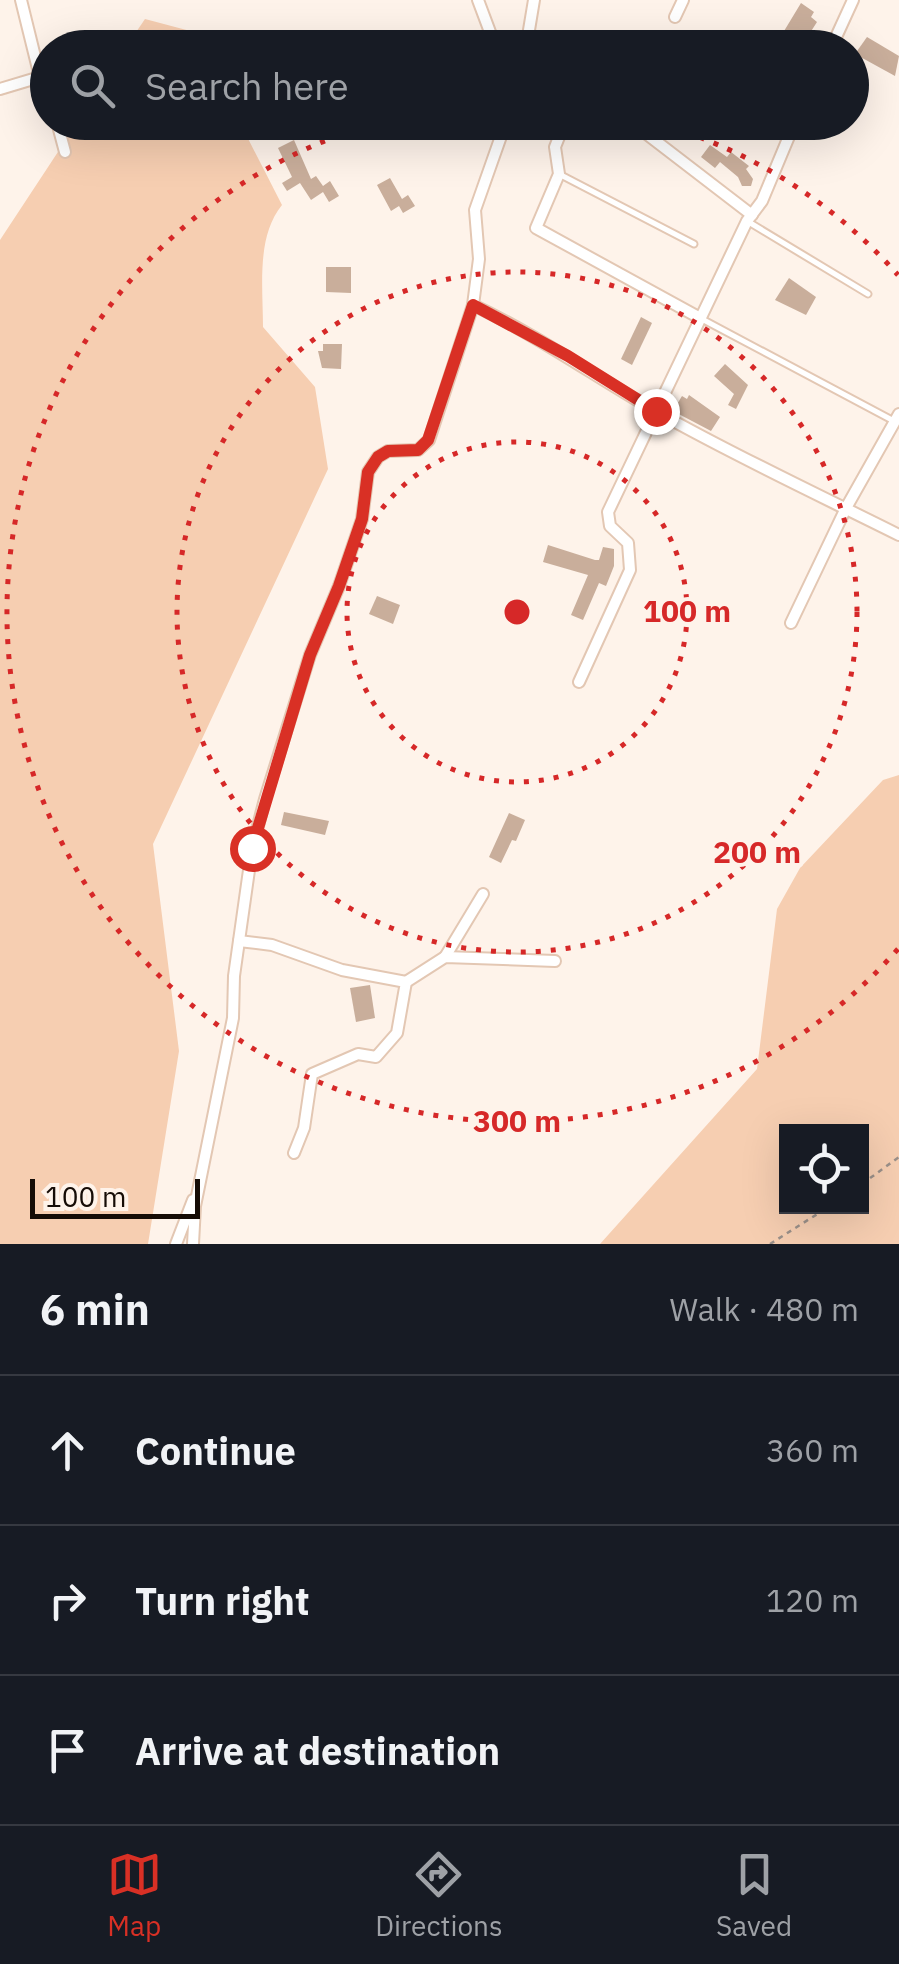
<!DOCTYPE html>
<html lang="en">
<head>
<meta charset="utf-8">
<style>
  :root { --surface:#171b24; --page:#242831; --text:#f1f3f6; --muted:#9ea1a6; --line:#363941; --accent:#d93025 }
  body { margin:0; font-family:"IBM Plex Sans",sans-serif; background:var(--page); color:var(--text) }
  .controls { position:absolute; right:30px; bottom:30px; display:grid; overflow:hidden; border-radius:0px; box-shadow:0 10px 40px #0002 }
  .controls button { width:90px; height:90px; display:grid; place-items:center; padding:0; border:0; border-bottom:2px solid var(--line); background:var(--surface); color:var(--text); font:50px sans-serif }
  .scale { position:absolute; left:30px; bottom:25px; width:170px; box-sizing:border-box; padding-left:10px; border:5px solid #150c06; border-top:0; font-size:28px; line-height:35px; white-space:nowrap; color:#150c06; -webkit-text-stroke:8px #fef3ea; paint-order:stroke }
  .stop { position:absolute; width:30px; height:30px; margin:-22px; border:8px solid #d93025; border-radius:50%; background:#fff }
  .stop.end { background:#d93025; border-color:#fff; box-shadow:0 2px 10px #0008 }
  .list { margin:0; padding:0; list-style:none }
  h2 { display:flex; justify-content:space-between; align-items:center; height:130px; margin:0; padding:0 40px; font-size:42px }
  h2 small { font-size:32px; font-weight:400; color:var(--muted) }
  .list li { display:grid; grid-template-columns:65px 1fr auto; gap:30px; align-items:center; box-sizing:border-box; height:150px; padding:0 40px; border-top:2px solid var(--line) }
  .list b { display:block; font-size:38px; white-space:nowrap }
  .list em { font-size:32px; font-style:normal; color:var(--muted) }
  .icon { flex:none; width:55px; height:55px; fill:none; stroke:currentColor; stroke-width:2; stroke-linecap:round; stroke-linejoin:round }
  .map { position:relative; flex:none; width:899px; height:1244px; overflow:hidden }
  .search { position:absolute; background:var(--surface); box-shadow:0 10px 40px #0002; left:30px; right:30px; top:30px; height:110px; display:flex; align-items:center; gap:25px; box-sizing:border-box; padding:0 35px; border-radius:55px; color:var(--muted); font-size:38px }
  .sheet { height:580px; background:var(--surface) }
  nav { display:flex; justify-content:space-around; align-items:center; box-sizing:border-box; height:140px; border-top:2px solid var(--line); background:var(--surface); font-size:28px; color:var(--muted) }
  nav a { display:grid; justify-items:center; gap:5px }
  nav .on { color:var(--accent) }
  .map>svg:first-child { display:block }
</style>
</head>
<body>
<div class="map">
<svg width="899" height="1244" viewBox="0 0 899 1244">
  <rect width="100%" height="100%" fill="#fef3ea"/>
  <!-- green -->
  <g fill="#f6ceb1" fill-rule="evenodd">
    <polygon points="145,19 194,32 202,47 126,47"/>
    <path d="M77,123h163l42,82c-26,32 -19,82 -19,122l52,60 13,82 -175,375 26,207 -31,193h-148v-1004z"/>
    <path d="M899,775v469h-299l157,-175 20,-160 23,-41 83,-88zM786,1132h76v74h-76z"/>
  </g>
  <!-- building -->
  <g fill="#c9ae9b">
    <polygon points="801,3 814,12 811,17 817,22 808,36 802,32 792,48 788,48 778,41"/>
    <polygon points="867,37 899,56 895,76 855,54"/>
    <polygon points="294,140 311,179 316,176 323,186 330,181 339,196 329,202 323,192 311,200 300,183 287,191 282,183 292,177 278,148"/>
    <polygon points="710,145 727,157 731,152 749,166 746,169 753,179 751,186 742,186 738,177 720,162 715,168 701,157"/>
    <polygon points="390,178 402,199 408,195 415,206 403,213 399,206 391,211 377,185"/>
    <polygon points="326,267 351,267 351,293 326,292"/>
    <polygon points="789,278 816,297 806,315 775,300"/>
    <polygon points="641,317 652,323 632,365 621,359"/>
    <polygon points="323,344 342,344 341,369 322,368 318,351 323,351"/>
    <polygon points="725,364 748,385 736,409 728,405 734,394 714,376"/>
    <polygon points="689,395 720,417 711,431 673,411 682,396 687,399"/>
    <polygon points="548,545 595,560 599,560 603,547 614,549 614,566 606,586 599,583 583,620 571,615 588,575 543,562"/>
    <polygon points="377,596 400,605 393,624 369,614"/>
    <polygon points="284,812 329,821 325,835 281,825"/>
    <polygon points="509,813 525,820 516,841 512,840 501,863 489,857"/>
    <polygon points="370,985 375,1018 356,1022 350,988"/>
  </g>
  <g fill="none" stroke-linecap="round" stroke-linejoin="round">
    <!-- service casing -->
    <g stroke="#e3c7b3" stroke-width="9">
      <g id="service">
        <polyline points="559,174 694,244"/>
        <polyline points="747,221 868,294"/>
        <polyline points="700,318 892,420"/>
      </g>
    </g>
    <!-- minor casing -->
    <g stroke="#e3c7b3" stroke-width="14">
      <g id="minor">
        <polyline points="21,0 40,77 48,91"/>
        <polyline points="478,0 496,48"/>
        <polyline points="675,17 683,0"/>
        <polyline points="526,48 534,0"/>
        <polyline points="831,48 853,0"/>
        <polyline points="0,89 40,77"/>
        <polyline points="57,122 65,152"/>
        <polyline points="565,122 555,147 559,174 536,228 700,318"/>
        <polyline points="631,122 752,215"/>
        <path d="M473,305c66,31 124,73 186,108 78,44 160,82 240,122"/>
        <polyline points="791,623 846,508 899,414"/>
        <polyline points="579,682 630,570 628,543 610,526 608,512 747,221 762,201 795,122"/>
        <polyline points="239,941 272,945 342,970 406,982 397,1033 376,1057 358,1054 312,1074 304,1128 294,1153"/>
        <polyline points="445,957 483,894"/>
        <polyline points="406,982 445,957 555,961"/>
        <polyline points="176,1244 193,1200"/>
        <polyline points="193,1244 195,1206 233,1018 234,976 252,849 265,799 310,655 339,586 362,519 368,472 378,457 388,451 418,450 429,440 473,305 479,259 475,210 506,122"/>
      </g>
    </g>
    <!-- path -->
    <g stroke="#9b9089" stroke-width="2.5" stroke-dasharray="5 5" stroke-linecap="butt">
      <polyline points="862,1184 899,1157"/>
      <polyline points="770,1244 830,1206"/>
    </g>
    <!-- service -->
    <use href="#service" stroke="#fff" stroke-width="5"/>
    <!-- minor -->
    <use href="#minor" stroke="#fff" stroke-width="10"/>
  </g>
  <g fill="none" stroke-linecap="round" stroke-linejoin="round">
    <!-- route -->
    <polyline stroke="#d93025" stroke-width="12" points="252,848 310,655 339,586 362,519 368,472 378,457 388,451 418,450 428,440 473,305 568,356 656,411"/>
  </g>
  <!-- distance rings -->
  <g fill="none" stroke="#d62828" stroke-width="5" stroke-dasharray="5 10">
    <circle cx="517" cy="612" r="170"/>
    <circle cx="517" cy="612" r="340"/>
    <path d="M898 949A509 509 0 1 1 377 123M657 123A509 509 0 0 1 898 275"/>
  </g>
  <circle cx="517" cy="612" r="15" fill="#d62828" stroke="#fef3ea" stroke-width="5"/>
  <g font-size="30" text-anchor="middle" font-weight="bold" fill="#d62828" stroke="#fef3ea" stroke-width="8" stroke-linejoin="round" paint-order="stroke">
    <text x="687" y="622">100 m</text>
    <text x="757" y="863">200 m</text>
    <text x="517" y="1132">300 m</text>
  </g>
</svg>
<div class="controls">
<button><svg class="icon" aria-label="locate" viewBox="0 0 24 24"><circle cx="12" cy="12" r="6"/><path d="M12 2v4M12 18v4M2 12h4M18 12h4"/></svg></button>
</div>
<div class="scale">100 m</div>
<div class="stop" style="left:252px;top:848px"></div>
<div class="stop end" style="left:656px;top:411px"></div>
<div class="search"><svg class="icon" aria-label="search" viewBox="0 0 24 24"><circle cx="10" cy="10" r="6"/><path d="M15 15l6 6"/></svg>Search here</div>
</div>
<section class="sheet">
<h2>6 min<small>Walk · 480 m</small></h2>
<ul class="list">
<li><svg class="icon" aria-label="ahead" viewBox="0 0 24 24"><path d="M12 20V5M6 11l6-6 6 6"/></svg><div><b>Continue</b></div><em>360 m</em></li>
<li><svg class="icon" aria-label="right" viewBox="0 0 24 24"><path d="M7 20v-9h11M14 6l5 5-5 5"/></svg><div><b>Turn right</b></div><em>120 m</em></li>
<li><svg class="icon" aria-label="arrive" viewBox="0 0 24 24"><path d="M6 21V4h12l-3 4 3 4H6"/></svg><div><b>Arrive at destination</b></div></li>
</ul>
</section>
<nav>
<a class="on"><svg class="icon" aria-label="map" viewBox="0 0 24 24"><path d="M3 6l6-2 6 2 6-2v14l-6 2-6-2-6 2zM9 4v14M15 6v14"/></svg>Map</a>
<a><svg class="icon" aria-label="directions" viewBox="0 0 24 24"><path d="M12 3l9 9-9 9-9-9zM9 14v-3h6M13 9l2 2-2 2"/></svg>Directions</a>
<a><svg class="icon" aria-label="saved" viewBox="0 0 24 24"><path d="M7 4h10v16l-5-4-5 4z"/></svg>Saved</a>
</nav>
</body>
</html>
